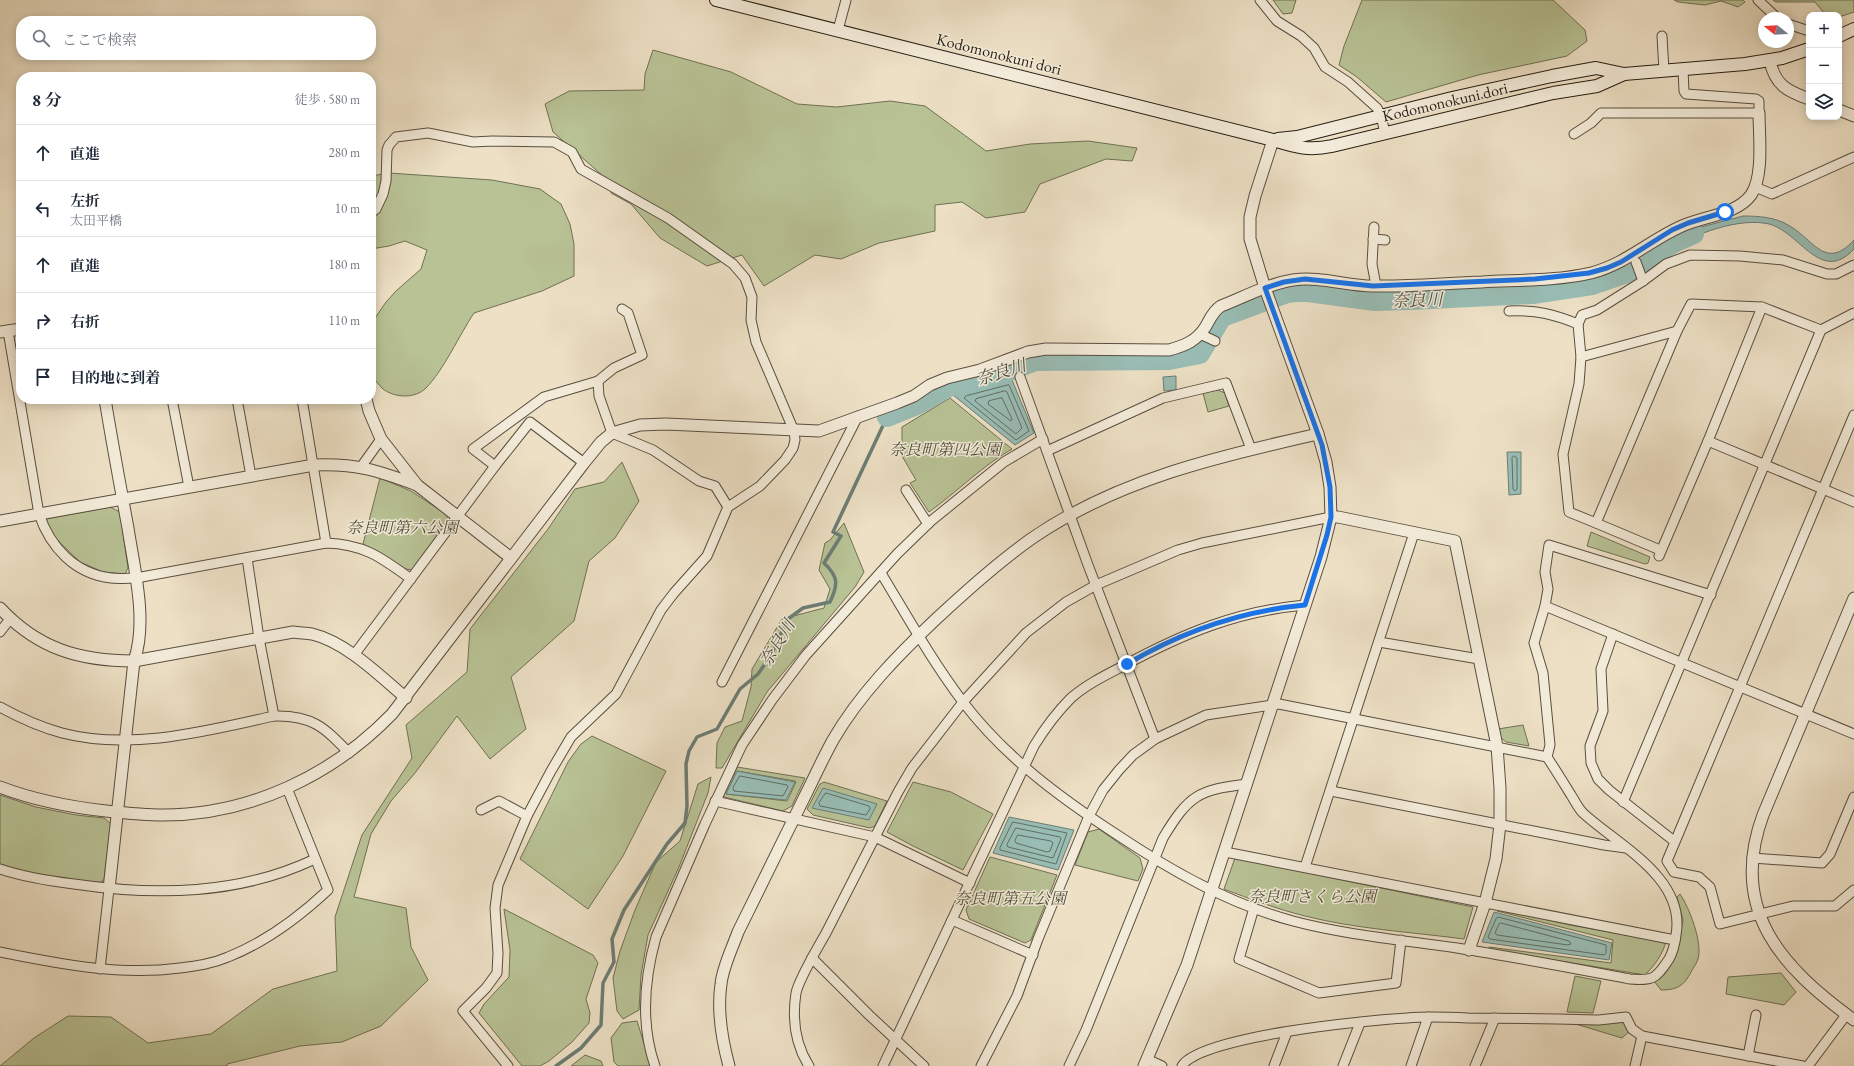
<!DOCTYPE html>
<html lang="ja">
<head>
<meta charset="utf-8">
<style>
  :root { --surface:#fff; --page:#f2f2f3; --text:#1f2937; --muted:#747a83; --line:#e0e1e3 }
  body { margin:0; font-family:"EB Garamond","Noto Serif JP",serif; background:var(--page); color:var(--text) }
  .controls { position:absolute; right:12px; top:12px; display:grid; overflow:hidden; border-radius:8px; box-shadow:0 2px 10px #0003 }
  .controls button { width:36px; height:36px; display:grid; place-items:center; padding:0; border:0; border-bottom:1px solid var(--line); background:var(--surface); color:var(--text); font:20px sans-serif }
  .compass { position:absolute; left:1758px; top:12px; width:36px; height:36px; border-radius:50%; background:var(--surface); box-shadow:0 2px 10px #0003; rotate:288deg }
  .stop { position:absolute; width:12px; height:12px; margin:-9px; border:3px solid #1a73e8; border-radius:50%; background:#fff }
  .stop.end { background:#1a73e8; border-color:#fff; box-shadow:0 1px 4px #0008 }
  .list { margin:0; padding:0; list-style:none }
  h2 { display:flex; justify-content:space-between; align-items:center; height:52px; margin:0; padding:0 16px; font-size:17px }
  h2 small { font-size:13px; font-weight:400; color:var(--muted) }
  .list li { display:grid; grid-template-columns:26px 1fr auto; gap:12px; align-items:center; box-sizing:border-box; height:56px; padding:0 16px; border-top:1px solid var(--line) }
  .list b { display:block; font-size:15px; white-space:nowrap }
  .list p { margin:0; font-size:13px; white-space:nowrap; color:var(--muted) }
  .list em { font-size:13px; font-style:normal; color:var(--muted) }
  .icon { flex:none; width:22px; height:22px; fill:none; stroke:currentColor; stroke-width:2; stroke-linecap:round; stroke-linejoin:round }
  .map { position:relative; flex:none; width:1854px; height:1066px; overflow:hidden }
  .search { position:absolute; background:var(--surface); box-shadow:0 2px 10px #0003; left:16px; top:16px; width:360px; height:44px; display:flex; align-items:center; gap:10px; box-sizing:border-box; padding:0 14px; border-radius:16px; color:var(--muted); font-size:15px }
  .panel { position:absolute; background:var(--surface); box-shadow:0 2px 10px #0003; left:16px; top:72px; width:360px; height:332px; border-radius:16px }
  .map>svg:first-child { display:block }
</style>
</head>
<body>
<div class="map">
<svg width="1854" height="1066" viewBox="0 0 1854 1066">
  <rect width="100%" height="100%" fill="#ede0c5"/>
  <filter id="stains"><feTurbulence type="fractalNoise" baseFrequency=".005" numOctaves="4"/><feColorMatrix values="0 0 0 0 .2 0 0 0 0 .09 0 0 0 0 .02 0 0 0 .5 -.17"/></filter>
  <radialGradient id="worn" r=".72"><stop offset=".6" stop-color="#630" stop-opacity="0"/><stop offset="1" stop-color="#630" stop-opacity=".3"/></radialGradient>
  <!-- green -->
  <g fill="#b8c295" stroke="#707054" fill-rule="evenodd">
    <polygon points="1273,0 1296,0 1292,13 1283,14"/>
    <polygon points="1362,0 1553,0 1585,30 1587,41 1567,56 1478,75 1386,102 1357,77 1339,65 1344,46"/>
    <polygon points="1674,0 1743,0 1745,2 1738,7 1721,1 1705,5 1678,2"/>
    <polygon points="1773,0 1854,0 1854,12 1839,17 1839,15 1825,14 1815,2 1776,2"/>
    <polygon points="653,50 731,72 797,104 837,107 890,101 925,106 986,151 1030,144 1088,141 1137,148 1132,161 1106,159 1040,184 1025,212 986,218 962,202 935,205 935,231 879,243 841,259 815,255 764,286 742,255 707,266 660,238 631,204 611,193 611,183 553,132 545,104 569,91 644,90 645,74"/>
    <path d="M389,173l103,7 48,9 21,15 9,20 4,20v32l-32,15 -68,22c-14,21 -31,58 -48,75 -11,11 -31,10 -43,1 -4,-4 -8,-9 -12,-14v-51l15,-22 10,-11 25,-22 6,-19 -22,-9 -16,5 -18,3v-73z"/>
    <polygon points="1218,390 1225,393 1229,406 1208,412 1203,393"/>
    <path d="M950,398l62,51c-30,17 -55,43 -83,63l-19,-29 6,-3 -14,-24v-29z"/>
    <polygon points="622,462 639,501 615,538 589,561 574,621 511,677 526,729 490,759 457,716 415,773 391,801 371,834 354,897 406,908 411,947 428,980 381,1026 342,1042 300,1046 227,1064 227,1066 0,1066 34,1038 68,1016 111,1017 148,1043 211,1034 273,989 337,971 335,917 362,835 412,758 406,725 467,672 470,629 548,529 575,489 604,482"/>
    <polygon points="380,478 411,491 447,515 447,522 412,570 406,569 363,544"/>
    <polygon points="110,507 120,512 128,568 125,574 103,572 80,562 50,533 45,519"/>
    <polygon points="844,523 864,572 855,587 767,692 722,768 716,768 717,743 725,727 742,721 751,687 752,669 782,619 824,608 830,589 819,570 825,543 830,540"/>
    <polygon points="1591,532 1650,557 1648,563 1645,564 1587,546"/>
    <polygon points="1523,725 1529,746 1506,742 1499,736 1498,729"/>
    <polygon points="592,736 666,771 623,856 588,909 520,859 568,762 581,744"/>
    <path d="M737,767l68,11 -13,28 -9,5 -59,-14 -1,-3zM737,771l58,10 1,1 -9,19 -61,-7z"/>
    <polygon points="711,777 708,793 679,867 648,935 641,975 639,1010 623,1019 617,1011 613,978 620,951 635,910 656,862 680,841 698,784"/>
    <polygon points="824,782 887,801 875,826 870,828 813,815 807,809 820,784"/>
    <polygon points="913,782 951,792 993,814 963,870 913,846 887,832"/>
    <path d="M0,795l36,12 40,8 28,3 7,6 -7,56 -5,3c-33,-4 -68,-7 -99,-18z"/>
    <polygon points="1099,829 1140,858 1143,869 1138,881 1075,865 1088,832"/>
    <polygon points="990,857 1057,875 1031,940 1025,943 969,919 966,910"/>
    <path d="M1235,858l238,49 -9,32c-53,-7 -108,-10 -159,-23 -28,-7 -55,-17 -81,-27z"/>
    <path d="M1680,894c9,13 23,49 18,65 -1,4 -5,9 -7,13 -7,14 -14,18 -30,18l-7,-9 23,-32 6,-29 -6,-23z"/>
    <polygon points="504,909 593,955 598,963 586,999 590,1013 589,1023 572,1042 549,1061 540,1066 522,1066 479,1013 484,1004 509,977 510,950"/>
    <path d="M1500,909l70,16 96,17c-4,13 -11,23 -21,33l-157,-26 1,-2 122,16 2,-23 -116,-29z"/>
    <polygon points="1781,973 1796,992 1784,1005 1726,994 1728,977"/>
    <polygon points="1575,976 1601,981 1593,1013 1567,1012"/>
    <polygon points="1626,1017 1632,1029 1622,1038 1559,1019"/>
    <polygon points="637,1021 651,1066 618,1066 614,1062 611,1038 622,1023"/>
    <polygon points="585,1055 601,1061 603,1066 571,1066"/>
  </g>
  <!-- water -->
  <g fill="#99bdb5" stroke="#6c7d75">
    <path d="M1743,216c15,0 32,1 45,9 25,13 37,47 66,15v9c-33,36 -54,-17 -85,-25 -30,-7 -74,10 -99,25l-2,-6 29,-15z"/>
    <polygon points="1176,376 1176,390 1164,391 1163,377"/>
    <polygon points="1012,380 1034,433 1015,445 953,395"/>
    <polygon points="1507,452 1521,452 1521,494 1509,495"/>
    <polygon points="737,771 795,782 786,800 726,794"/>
    <polygon points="823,788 877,804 869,820 812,808"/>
    <polygon points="1009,817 1074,830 1058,870 993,853"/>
    <polygon points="1494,912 1612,943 1609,960 1482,942"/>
  </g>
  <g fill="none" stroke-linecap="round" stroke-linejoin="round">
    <!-- shore -->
    <g stroke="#606e64" stroke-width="1">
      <polygon points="1009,385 1029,431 1016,440 964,398 966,396"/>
      <polygon points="1005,391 1007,392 1022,428 1016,434 975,401 976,399"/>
      <polygon points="1002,398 1012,419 1011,421 988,404 989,401"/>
      <polygon points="1514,456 1517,458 1517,489 1515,491 1513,489 1512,458"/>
      <polygon points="740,776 787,785 788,787 783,796 734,791 733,788"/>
      <polygon points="826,793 869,806 870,809 866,815 820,806 819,803"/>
      <polygon points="1013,822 1067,833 1056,864 1000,850 1000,848"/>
      <polygon points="1016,828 1060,837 1061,839 1053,858 1008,847 1007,845"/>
      <polygon points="1018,835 1051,841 1053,843 1050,851 1047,852 1016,843 1015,841"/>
      <polygon points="1498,917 1606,945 1606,953 1604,955 1490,939 1488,937 1496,919"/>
      <polygon points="1501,923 1569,941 1571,944 1568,945 1497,935 1495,933 1499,924"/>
    </g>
    <!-- stream -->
    <path stroke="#6c7d75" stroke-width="3.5" d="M556,1066l25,-18 20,-23 2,-42 11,-21 -2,-23 12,-29 43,-66 18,-21 2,-17 -1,-42 3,-13 8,-14 20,-8 23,-40 18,-15 13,-19 17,-36 15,-11 27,-6c8,-17 9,-25 -6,-39l17,-27 -8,-4 54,-115"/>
    <!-- river -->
    <polyline stroke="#99bdb5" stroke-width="20" points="887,417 917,405 949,387 1000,375 1035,361 1169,360 1200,354 1222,317 1287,293 1295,292 1308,292 1375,301 1411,300 1533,294 1592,285 1627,273 1672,244 1694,234"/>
    <!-- minor casing -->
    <g stroke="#594e40" stroke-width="11">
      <g id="minor">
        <polyline points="1260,0 1277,21 1301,36 1314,48 1325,67 1348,82 1377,108 1381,116 1385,133"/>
        <polyline points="1758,0 1777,18"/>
        <polyline points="1788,24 1809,31"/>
        <polyline points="838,30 846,0"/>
        <polyline points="1662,36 1664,71"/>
        <polyline points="1574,134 1591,123 1601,113 1759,113 1759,101 1756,99 1686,94 1684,91 1683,70"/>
        <polyline points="1755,187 1772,194 1854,157"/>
        <polyline points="371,213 376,209 383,194 386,181 387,150 389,145 396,137 428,133 473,142 492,141 554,142 572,152 581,169 668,218 733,264 745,278 752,297 751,320 756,342 794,431 795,440 793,448 785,460 760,486 728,507 707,556 674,593 661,610 616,694 571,737 551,771 527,816 498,885 495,908 498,953 497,973 486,988 463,1011 508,1066"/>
        <polyline points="1374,227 1372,264 1376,286"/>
        <polyline points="1373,239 1385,240"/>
        <polyline points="1636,262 1643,281"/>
        <path d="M1509,311c28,-1 44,3 69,13l4,-9 15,-5 46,-29 23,-17 24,-9 50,1 43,4 44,14h9l18,-9"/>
        <polyline points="1578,324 1581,357 1579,384 1563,454 1569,512 1596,523 1677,331 1691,304 1762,307 1821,330 1854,313"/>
        <path d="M8,331l31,183c11,33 36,60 72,64 8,1 17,0 25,0l190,-35c38,1 56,15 85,36"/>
        <polyline points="1200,334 1215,341"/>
        <polyline points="1581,357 1677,331"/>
        <polyline points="1020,377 1088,565 1155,739"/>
        <polyline points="598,381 599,396 612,433 653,450 699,481 715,486 728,507"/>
        <polyline points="172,399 189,487"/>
        <polyline points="237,399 251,476"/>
        <polyline points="302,399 326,543"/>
        <polyline points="1854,415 1667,861 1674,872 1699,877 1710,887 1720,924 1793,906 1835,906 1854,890"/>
        <polyline points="1708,441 1854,502"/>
        <polyline points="1047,451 1163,398 1226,383 1251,449"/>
        <polyline points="495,466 473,449 544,397 598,381 614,368 642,355 628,313 622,309"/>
        <polyline points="361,467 381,439"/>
        <polyline points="906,490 928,524"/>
        <polyline points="1596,523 1660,550"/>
        <polyline points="1659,556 1708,441 1762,307"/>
        <polyline points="247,558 259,638 274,716"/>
        <path d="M881,573c26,43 51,88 82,129 41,54 96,95 153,132 54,36 113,70 177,87 53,14 109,19 164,27 58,9 115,20 173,31 23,2 26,0 39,-20 4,-7 6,-16 7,-24 10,-57 -57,-89 -93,-122 -5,-5 -8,-12 -12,-18 -8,-13 -16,-26 -24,-38l3,-12 -7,-72 -9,-30 11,-37 3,-17 -3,-17 4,-27 162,50"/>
        <polyline points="1545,606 1854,734"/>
        <polyline points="0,632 10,619"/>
        <polyline points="1613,634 1601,669 1603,711 1590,746 1591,763 1598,779 1609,790 1674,841"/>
        <polyline points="1379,642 1479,659"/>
        <polyline points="354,655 495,466 530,422 584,463"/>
        <polyline points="722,682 858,416"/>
        <path d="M0,707c20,11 40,20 62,26 69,18 144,-2 212,-17 38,-1 50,11 75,37"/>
        <polyline points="1331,791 1604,845 1626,848"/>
        <polyline points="715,801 875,837 970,883"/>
        <polyline points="1623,802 1821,330"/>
        <polyline points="481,810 499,801 527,816"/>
        <polyline points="1225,852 1675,940"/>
        <polyline points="1752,858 1822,863 1830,854 1854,797"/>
        <polyline points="1305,867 1414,533"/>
        <path d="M0,869c24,8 49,12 74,15 82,12 165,11 241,-25"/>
        <polyline points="1254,908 1239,959 1319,993 1396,983 1401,940"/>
        <polyline points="952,920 1033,955"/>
        <path d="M0,952c60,12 119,24 180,16 16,-2 32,-4 48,-11 38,-15 70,-39 100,-67l-41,-102"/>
        <polyline points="812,958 869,1015 924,1066"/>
        <polyline points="100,969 109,889"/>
        <polyline points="1748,1056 1756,1015"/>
        <polyline points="1147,1059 1162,1066"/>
        <path d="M655,1066c-15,-43 -11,-86 1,-129l49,-113 37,-79 30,-45 34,-45 91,-101 34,-33 73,-59 39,-23"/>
        <path d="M809,1066c-14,-22 -17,-47 -13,-73 3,-14 22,-46 30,-60 24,-47 48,-94 72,-141l14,-24 51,-66 63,-69 40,-31 30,-17 82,-35 24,-7 129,-26"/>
        <path d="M883,1066l151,-320c11,-18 22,-33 37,-48 16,-14 35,-23 54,-33 59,-32 113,-54 180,-60"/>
        <polyline points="981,1066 1017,996 1038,939 1089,816 1103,790 1119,770 1133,755 1155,739 1206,715 1279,704 1547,757"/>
        <path d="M1069,1066l17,-36 77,-192c26,-43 35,-48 84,-54"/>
        <path d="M1182,1066c18,-30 187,-46 225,-48 20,-2 41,-1 61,0 44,0 87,1 131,2l27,-3 6,12 10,7 161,30"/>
        <polyline points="1274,1066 1287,1032"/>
        <polyline points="1343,1066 1360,1023"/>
        <polyline points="1411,1066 1428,1017"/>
        <polyline points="1475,1066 1495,1018"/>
        <polyline points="1635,1066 1642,1036"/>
        <polyline points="1808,1066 1846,1015"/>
      </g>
    </g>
    <!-- tertiary casing -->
    <g stroke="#594e40" stroke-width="13">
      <g id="tertiary">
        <path d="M1770,61c5,24 17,30 39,38"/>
        <polyline points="1839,110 1854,116"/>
        <polyline points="0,332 21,329"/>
        <path d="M105,399c7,43 15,86 23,129 6,40 20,94 6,133l-25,228"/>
        <polyline points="366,399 369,411 381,439 417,485 511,558"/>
        <polyline points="1331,517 1338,517 1455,541 1497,746 1500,788 1500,824 1496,859 1485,903 1469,950"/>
        <path d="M0,521l314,-56c42,-2 65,6 103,20"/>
        <path d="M1854,598l-91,217c-35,95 19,153 91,205"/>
        <path d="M0,608c38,41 80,53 134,53l159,-29c6,1 13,1 19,2 34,8 68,42 94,64"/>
        <path d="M0,787c34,13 70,20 106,24 19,2 38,4 57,4 87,0 170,-40 229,-101l192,-251 17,-21 11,-9 28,-8 26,-1 153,7 78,-28 17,-7 16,-11 17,-7 33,-8 48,-18 18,-3 123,1c15,-4 28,-9 37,-24 4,-7 7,-15 15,-20 23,-9 47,-22 72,-26 27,-4 54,6 80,6 36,1 73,-3 109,-4 36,-2 74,-1 109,-9 35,-9 59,-33 91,-47 22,-10 54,-11 69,-31 13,-19 8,-60 8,-82"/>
        <path d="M729,1066c-7,-26 -12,-55 -8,-82 2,-18 11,-35 17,-52 22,-45 44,-90 66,-134 10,-20 19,-40 29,-58 26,-45 65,-85 102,-120 31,-29 62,-57 96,-81 85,-59 188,-83 287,-105"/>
        <polyline points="1144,1066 1187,965 1321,557 1331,517 1330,487 1326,462 1318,434 1265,288 1250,239 1250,217 1255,196 1273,140"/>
      </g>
    </g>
    <!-- secondary casing -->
    <g stroke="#281e14" stroke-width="14">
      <g id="secondary">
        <path d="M716,0l557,140c23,7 35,11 59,6l221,-53 44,-7 27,-12"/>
        <polyline points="1839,36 1854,29"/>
        <polyline points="1278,139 1297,137 1452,98 1552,76 1596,68 1624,74 1745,64 1782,58 1809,49"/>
      </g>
    </g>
    <!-- minor -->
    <use href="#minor" stroke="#f3ebd9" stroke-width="9"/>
    <!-- tertiary -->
    <use href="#tertiary" stroke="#f3ebd9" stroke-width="11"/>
    <!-- secondary -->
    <use href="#secondary" stroke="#f3ebd9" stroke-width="12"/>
  </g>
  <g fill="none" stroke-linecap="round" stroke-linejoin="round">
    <!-- route -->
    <path stroke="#1a73e8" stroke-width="5" d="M1127,664c54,-32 115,-53 178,-59l22,-70 4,-18 -1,-30 -8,-42 -57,-157 19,-6 21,-3 68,7 162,-7 54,-6 18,-5 14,-6 51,-32 16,-7 37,-11"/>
  </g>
  <g text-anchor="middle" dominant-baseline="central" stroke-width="3" stroke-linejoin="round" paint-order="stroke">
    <!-- street labels -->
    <g font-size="16" fill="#281e14" stroke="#f3ebd9">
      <text transform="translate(999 54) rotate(14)">Kodomonokuni dori</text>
      <text transform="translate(1445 102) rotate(-13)">Kodomonokuni dori</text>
    </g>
    <!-- park labels -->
    <g font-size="16" font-style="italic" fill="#534f3b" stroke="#f3ebd9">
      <text x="945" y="449">奈良町第四公園</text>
      <text x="402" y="527">奈良町第六公園</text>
      <text x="1312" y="896">奈良町さくら公園</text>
      <text x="1010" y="898">奈良町第五公園</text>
    </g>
    <!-- water labels -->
    <g font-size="17" font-style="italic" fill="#4a4e44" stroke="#f3ebd9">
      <text transform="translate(1417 300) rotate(-2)">奈良川</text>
      <text transform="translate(1001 372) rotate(-18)">奈良川</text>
      <text transform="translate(777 643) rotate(-59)">奈良川</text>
    </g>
  </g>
  <rect width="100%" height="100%" filter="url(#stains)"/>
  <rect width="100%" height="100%" fill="url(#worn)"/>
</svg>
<div class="controls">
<button>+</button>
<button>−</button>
<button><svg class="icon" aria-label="layers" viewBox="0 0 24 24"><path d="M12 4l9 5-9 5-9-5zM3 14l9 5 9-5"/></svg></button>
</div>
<svg class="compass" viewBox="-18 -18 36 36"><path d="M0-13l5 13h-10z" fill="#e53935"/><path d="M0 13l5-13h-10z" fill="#747a83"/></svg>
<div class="stop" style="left:1725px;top:212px"></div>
<div class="stop end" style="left:1127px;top:664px"></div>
<div class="search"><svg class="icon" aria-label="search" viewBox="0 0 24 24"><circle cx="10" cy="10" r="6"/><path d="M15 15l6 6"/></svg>ここで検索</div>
<section class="panel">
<h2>8 分<small>徒歩 · 580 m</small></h2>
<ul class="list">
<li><svg class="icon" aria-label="ahead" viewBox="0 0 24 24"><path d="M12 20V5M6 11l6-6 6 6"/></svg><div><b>直進</b></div><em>280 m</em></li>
<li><svg class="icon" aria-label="left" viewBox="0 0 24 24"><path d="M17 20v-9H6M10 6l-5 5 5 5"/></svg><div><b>左折</b><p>太田平橋</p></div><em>10 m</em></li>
<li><svg class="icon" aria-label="ahead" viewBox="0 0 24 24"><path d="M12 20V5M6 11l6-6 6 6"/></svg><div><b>直進</b></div><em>180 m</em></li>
<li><svg class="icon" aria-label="right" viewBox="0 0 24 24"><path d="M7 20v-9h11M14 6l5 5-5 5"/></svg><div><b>右折</b></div><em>110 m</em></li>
<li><svg class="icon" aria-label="arrive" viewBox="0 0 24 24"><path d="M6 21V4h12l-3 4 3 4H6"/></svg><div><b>目的地に到着</b></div></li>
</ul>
</section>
</div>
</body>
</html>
